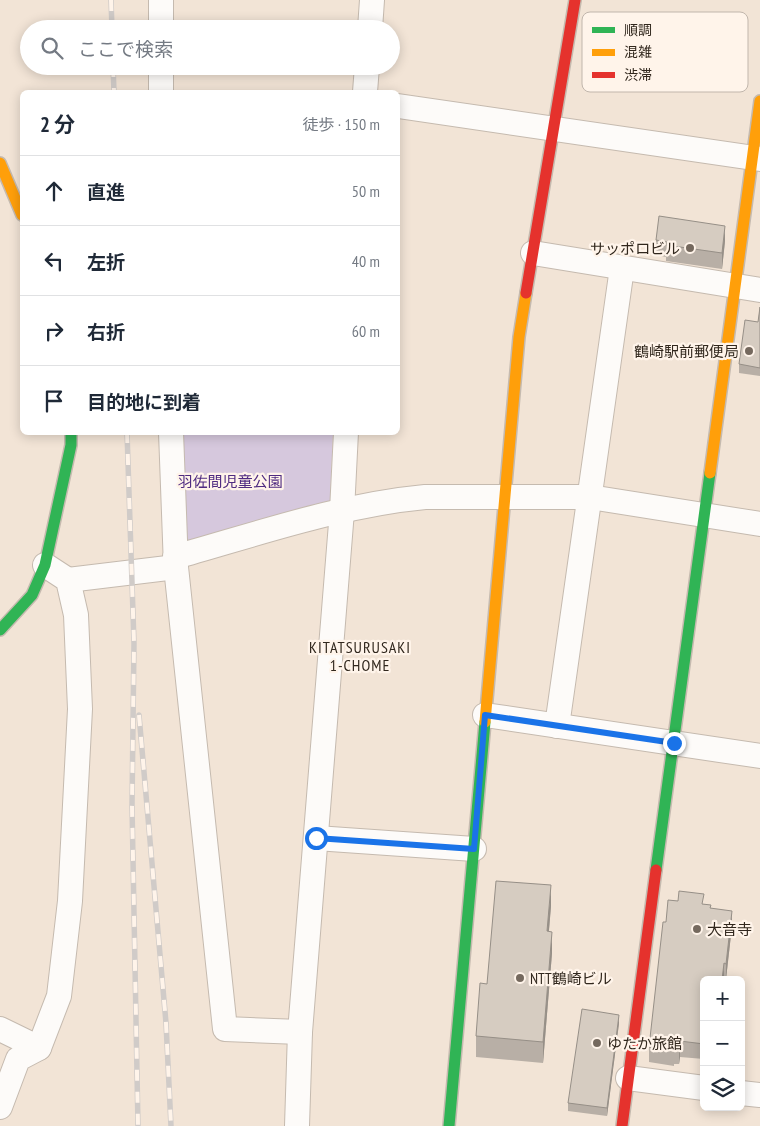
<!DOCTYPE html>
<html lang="ja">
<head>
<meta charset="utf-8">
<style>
  :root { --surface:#fff; --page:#f2f2f3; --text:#1f2937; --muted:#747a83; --line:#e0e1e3 }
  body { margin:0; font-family:"PT Sans Narrow","Noto Sans JP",sans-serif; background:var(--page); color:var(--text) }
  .controls { position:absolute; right:15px; bottom:15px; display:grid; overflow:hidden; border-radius:8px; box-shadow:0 2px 12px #0003 }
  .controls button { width:45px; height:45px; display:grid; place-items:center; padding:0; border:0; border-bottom:1px solid var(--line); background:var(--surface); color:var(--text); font:25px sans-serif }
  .stop { position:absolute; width:15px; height:15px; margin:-11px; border:4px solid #1a73e8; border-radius:50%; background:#fff }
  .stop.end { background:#1a73e8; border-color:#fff; box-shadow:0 1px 5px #0008 }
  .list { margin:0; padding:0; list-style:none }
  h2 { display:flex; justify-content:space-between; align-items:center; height:65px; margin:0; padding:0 20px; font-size:21px }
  h2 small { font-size:16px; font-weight:400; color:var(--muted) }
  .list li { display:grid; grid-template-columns:32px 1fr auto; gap:15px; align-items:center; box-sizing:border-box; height:70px; padding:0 20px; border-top:1px solid var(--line) }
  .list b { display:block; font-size:19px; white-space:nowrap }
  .list em { font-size:16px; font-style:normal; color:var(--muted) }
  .icon { flex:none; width:28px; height:28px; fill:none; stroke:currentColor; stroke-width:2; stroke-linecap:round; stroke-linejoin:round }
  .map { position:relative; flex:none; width:760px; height:1126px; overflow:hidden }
  .search { position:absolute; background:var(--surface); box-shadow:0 2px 12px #0003; left:20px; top:20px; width:380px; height:55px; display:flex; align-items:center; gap:12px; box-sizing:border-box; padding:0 18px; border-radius:28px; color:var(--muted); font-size:19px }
  .panel { position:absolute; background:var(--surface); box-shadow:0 2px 12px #0003; left:20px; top:90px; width:380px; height:345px; border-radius:8px }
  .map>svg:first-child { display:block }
</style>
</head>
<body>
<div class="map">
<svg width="760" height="1126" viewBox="0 0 760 1126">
  <rect width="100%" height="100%" fill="#f2e4d6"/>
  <!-- green -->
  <polygon fill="#d6c8dd" points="178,433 333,433 330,500 323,507 190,542 182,537"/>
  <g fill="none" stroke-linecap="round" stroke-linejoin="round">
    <!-- street casing -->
    <g stroke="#c5baaf" stroke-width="26">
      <g id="street">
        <polyline points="161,0 161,29"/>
        <polyline points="370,29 372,0"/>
        <polyline points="161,66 161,92"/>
        <polyline points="365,92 367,66"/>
        <polyline points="398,106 760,159"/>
        <polyline points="533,253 760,290"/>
        <polyline points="171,432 176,567 225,1029 300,1032"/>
        <path d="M175,557c82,-23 165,-52 250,-60h165l170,27"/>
        <polyline points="68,580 176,567"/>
        <polyline points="485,715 760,756"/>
        <polyline points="557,726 622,268"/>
        <polyline points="316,838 474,849"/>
        <polyline points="0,1029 39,1048"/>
        <polyline points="628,1078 704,1088"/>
        <polyline points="741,1093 760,1095"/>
        <polyline points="0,1107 18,1059 39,1048 59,996 70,901 80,709 76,615 68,580 45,565"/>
        <polyline points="297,1126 300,1032 342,511 346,432"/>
      </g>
    </g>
    <!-- fast casing -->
    <g stroke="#c5baaf" stroke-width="14">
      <g id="fast">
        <polyline points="0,630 32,595 45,565 71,445 71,432"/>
        <polyline points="656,870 710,473"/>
        <polyline points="449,1126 485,722"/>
      </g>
    </g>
    <!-- slow casing -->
    <g stroke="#c5baaf" stroke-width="14">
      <g id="slow">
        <polyline points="0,163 22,215"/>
        <polyline points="710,473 760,101"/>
        <polyline points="485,722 519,337 526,293"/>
      </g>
    </g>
    <!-- jam casing -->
    <g stroke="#c5baaf" stroke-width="14">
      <g id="jam">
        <polyline points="526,293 575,0"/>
        <polyline points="622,1126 656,870"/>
      </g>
    </g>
    <!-- street -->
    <use href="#street" stroke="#fdfbf9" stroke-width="24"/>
    <!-- fast -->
    <use href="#fast" stroke="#30b455" stroke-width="11"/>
    <!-- slow -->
    <use href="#slow" stroke="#ff9f0a" stroke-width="11"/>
    <!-- jam -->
    <use href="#jam" stroke="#e5322d" stroke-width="11"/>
    <!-- rail casing -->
    <g stroke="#d0cbc8" stroke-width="5.5">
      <g id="rail">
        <polyline points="111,0 112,29"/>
        <polyline points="113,66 114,92"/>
        <polyline points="127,432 134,643 132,806 138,1126"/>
        <polyline points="139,715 166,1023 171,1126"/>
      </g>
    </g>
    <!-- rail -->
    <use href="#rail" stroke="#fff4ea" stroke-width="4" stroke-dasharray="11" stroke-linecap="butt"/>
  </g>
  <!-- wall -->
  <g fill="#b8afa6">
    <polygon points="656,240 725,241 722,269 666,261 666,257 656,255"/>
    <polygon points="760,307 760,376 739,373 739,364 758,322"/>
    <polygon points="704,904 711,908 732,926 726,979 724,979 724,980 704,980 704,1059 680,1057 679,1064 674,1064 674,1066 649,1062 649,1047 666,922"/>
    <polygon points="551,906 549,931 552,953 543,1063 476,1057 476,1036 487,984"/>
    <polygon points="619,1023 607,1116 568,1111 568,1103"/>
  </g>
  <!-- shaded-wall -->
  <g fill="#968f87">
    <polygon points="725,226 725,241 722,269 722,253"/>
    <polygon points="551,885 551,906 547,952 547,931"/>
    <polygon points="732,911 732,926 726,979 726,964"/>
    <polygon points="552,932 552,953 543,1063 543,1042"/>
    <polygon points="724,963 724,980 722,980"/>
    <polygon points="619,1015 619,1023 607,1116 607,1108"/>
    <polygon points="680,1041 680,1057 679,1064 679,1049"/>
  </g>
  <!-- building -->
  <g fill="#d6ccc1" stroke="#968f87">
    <polygon points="659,216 725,226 722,253 666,245 667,242 656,240"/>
    <polygon points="760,307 760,368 739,364 745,320 758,322"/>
    <polygon points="496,881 551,885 547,931 552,932 543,1042 476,1036 480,983 487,984"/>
    <polygon points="679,891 704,894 702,904 711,905 710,908 732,911 726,964 724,963 722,980 704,980 704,1044 680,1041 679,1049 674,1048 674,1050 649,1047 663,922 666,922 668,900 678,901"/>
    <polygon points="582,1009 619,1015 607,1108 568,1103"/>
  </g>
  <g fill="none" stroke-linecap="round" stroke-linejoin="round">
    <!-- route -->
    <polyline stroke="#1a73e8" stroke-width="6" points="316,838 474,849 485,715 674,743"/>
  </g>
  <!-- markers -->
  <g fill="#75695e" stroke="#fff4ea" stroke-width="2">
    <circle cx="690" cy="248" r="5"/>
    <circle cx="749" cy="351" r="5"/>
    <circle cx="697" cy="929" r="5"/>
    <circle cx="520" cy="978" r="5"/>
    <circle cx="597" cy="1043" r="5"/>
  </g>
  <g text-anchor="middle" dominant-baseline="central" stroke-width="4.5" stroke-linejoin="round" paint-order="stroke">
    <!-- poi labels -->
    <g font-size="15" fill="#31271d" stroke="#fff4ea" text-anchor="start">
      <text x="680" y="248" text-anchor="end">サッポロビル</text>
      <text x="739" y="351" text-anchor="end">鶴崎駅前郵便局</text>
      <text x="707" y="929">大音寺</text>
      <text x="530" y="978">NTT鶴崎ビル</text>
      <text x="607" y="1043">ゆたか旅館</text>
    </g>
    <!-- park labels -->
    <g font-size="15" fill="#4f2b81" stroke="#fff4ea">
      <text x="230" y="481">羽佐間児童公園</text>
    </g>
    <!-- neighbourhood labels -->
    <g font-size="16" letter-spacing="1" fill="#31271d" stroke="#fff4ea">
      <text x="360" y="647">KITATSURUSAKI<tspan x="360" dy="18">1-CHOME</tspan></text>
    </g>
  </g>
  <!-- legend -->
  <rect x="582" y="12" width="166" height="80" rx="8" fill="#fff4ea" stroke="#c1b6ac" stroke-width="1"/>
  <rect x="592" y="27" width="23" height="6" fill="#30b455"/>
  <rect x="592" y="49" width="23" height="7" fill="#ff9f0a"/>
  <rect x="592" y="72" width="23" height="6" fill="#e5322d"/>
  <g font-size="14" fill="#31271d">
    <text x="624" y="35">順調</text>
    <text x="624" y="57">混雑</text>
    <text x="624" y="80">渋滞</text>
  </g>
</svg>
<div class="controls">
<button>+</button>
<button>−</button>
<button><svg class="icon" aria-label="layers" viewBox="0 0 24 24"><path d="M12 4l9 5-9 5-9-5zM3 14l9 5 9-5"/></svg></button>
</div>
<div class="stop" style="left:316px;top:838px"></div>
<div class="stop end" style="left:674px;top:743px"></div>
<div class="search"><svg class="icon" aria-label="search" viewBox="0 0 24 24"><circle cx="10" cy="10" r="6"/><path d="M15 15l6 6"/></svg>ここで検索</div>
<section class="panel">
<h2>2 分<small>徒歩 · 150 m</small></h2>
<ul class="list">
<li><svg class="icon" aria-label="ahead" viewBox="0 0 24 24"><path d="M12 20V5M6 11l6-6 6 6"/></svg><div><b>直進</b></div><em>50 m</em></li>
<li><svg class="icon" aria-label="left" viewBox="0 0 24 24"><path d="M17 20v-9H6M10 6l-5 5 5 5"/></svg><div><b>左折</b></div><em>40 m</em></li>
<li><svg class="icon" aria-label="right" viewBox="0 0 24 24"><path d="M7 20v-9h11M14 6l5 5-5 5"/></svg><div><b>右折</b></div><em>60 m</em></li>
<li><svg class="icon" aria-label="arrive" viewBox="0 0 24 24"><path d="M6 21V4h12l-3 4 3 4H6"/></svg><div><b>目的地に到着</b></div></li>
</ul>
</section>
</div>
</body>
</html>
